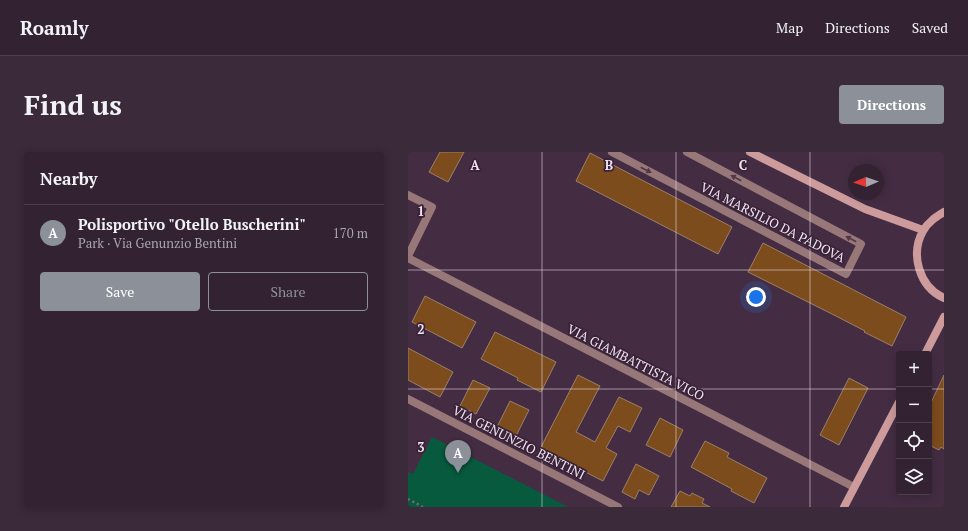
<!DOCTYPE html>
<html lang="en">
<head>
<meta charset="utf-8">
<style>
  :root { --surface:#332232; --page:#3b2a3a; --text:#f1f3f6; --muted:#a9a4ac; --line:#4e3f4d; --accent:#8c9099 }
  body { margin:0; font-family:"PT Serif",serif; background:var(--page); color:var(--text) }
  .controls { position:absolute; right:12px; bottom:12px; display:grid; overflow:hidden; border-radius:4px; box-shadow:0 2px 10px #0003 }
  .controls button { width:36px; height:36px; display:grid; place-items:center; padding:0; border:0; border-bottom:1px solid var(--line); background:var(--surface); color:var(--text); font:20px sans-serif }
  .compass { position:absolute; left:440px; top:12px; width:36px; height:36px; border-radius:50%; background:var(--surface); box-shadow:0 2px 10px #0003; rotate:268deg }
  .you { position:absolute; left:348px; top:145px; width:14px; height:14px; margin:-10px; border:3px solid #fff; border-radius:50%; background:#1a73e8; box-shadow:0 0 0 6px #1a73e833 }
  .badge { display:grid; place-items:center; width:26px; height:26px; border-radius:50%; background:var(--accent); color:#fff; font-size:13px; font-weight:700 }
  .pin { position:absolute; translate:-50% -33px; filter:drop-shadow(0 1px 2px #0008) }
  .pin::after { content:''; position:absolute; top:21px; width:14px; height:12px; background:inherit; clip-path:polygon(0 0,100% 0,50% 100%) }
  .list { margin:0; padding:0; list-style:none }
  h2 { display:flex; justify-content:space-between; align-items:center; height:52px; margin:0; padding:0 16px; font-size:17px }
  h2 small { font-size:13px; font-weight:400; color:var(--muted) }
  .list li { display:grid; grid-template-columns:26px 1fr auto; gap:12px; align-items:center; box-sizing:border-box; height:56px; padding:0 16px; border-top:1px solid var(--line) }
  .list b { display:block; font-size:15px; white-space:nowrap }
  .list p { margin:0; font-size:13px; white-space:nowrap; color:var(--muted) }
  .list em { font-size:13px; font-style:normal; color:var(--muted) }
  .actions { display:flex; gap:8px; padding:12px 16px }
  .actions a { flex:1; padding:9px 0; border:1px solid var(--accent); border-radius:4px; text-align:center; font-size:14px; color:var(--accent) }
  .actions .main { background:var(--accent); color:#fff }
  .icon { flex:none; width:22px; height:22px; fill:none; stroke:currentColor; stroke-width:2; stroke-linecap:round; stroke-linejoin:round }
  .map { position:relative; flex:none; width:536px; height:355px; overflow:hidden; border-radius:4px }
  header { display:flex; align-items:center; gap:24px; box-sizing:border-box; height:56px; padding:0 20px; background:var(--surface); border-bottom:1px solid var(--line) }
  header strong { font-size:19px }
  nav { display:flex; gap:22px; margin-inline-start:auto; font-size:14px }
  .intro { display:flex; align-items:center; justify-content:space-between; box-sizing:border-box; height:96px; padding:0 24px }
  h1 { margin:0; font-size:28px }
  .button { padding:10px 18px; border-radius:4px; background:var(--accent); color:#fff; font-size:14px; font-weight:700 }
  main { display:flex; gap:24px; padding:0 24px }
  aside { flex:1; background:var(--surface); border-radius:4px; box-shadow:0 2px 10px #0003 }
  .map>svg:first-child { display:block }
</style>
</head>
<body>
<header>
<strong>Roamly</strong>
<nav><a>Map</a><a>Directions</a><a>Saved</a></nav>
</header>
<div class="intro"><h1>Find us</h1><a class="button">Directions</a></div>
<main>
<aside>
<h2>Nearby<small></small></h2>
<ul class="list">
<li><span class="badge">A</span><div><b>Polisportivo &quot;Otello Buscherini&quot;</b><p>Park · Via Genunzio Bentini</p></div><em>170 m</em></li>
</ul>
<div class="actions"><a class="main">Save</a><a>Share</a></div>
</aside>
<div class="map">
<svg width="536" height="355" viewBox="0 0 536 355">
  <rect width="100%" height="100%" fill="#442d43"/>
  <!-- green -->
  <polygon fill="#075a3d" points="24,285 160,355 0,355 0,320 5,322"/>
  <!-- building -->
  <g fill="#7d4c1d" stroke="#9b7f68">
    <polygon points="32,0 56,0 40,30 21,20"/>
    <polygon points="182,1 324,75 310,102 168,29"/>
    <polygon points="355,91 498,165 484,194 456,180 457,179 424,162 340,120"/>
    <polygon points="17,144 68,170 54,196 4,170"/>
    <polygon points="87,180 148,210 133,240 109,228 110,226 73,207"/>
    <polygon points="0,196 45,220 32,245 0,228"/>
    <polygon points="170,223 192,234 168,280 187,290 211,245 234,256 222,280 210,274 198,296 209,302 195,329 132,297"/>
    <polygon points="536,223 536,297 533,295 531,298 521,293 521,255"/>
    <polygon points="441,226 460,236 431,293 412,283"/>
    <polygon points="65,228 82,236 68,262 52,254"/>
    <polygon points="102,249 121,258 108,284 89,275"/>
    <polygon points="252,266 275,278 262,305 238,293"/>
    <polygon points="297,289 321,301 319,305 359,326 346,351 323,339 324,337 283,315"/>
    <polygon points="228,312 251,324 241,343 231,338 227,347 214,340"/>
    <polygon points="272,339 282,344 284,341 296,347 294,351 302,355 263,355"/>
  </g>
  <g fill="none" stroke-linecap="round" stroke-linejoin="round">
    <!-- path -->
    <polyline stroke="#7a6579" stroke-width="2.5" stroke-dasharray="2 3" stroke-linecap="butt" points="0,347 15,355"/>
    <!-- street -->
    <g stroke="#977777" stroke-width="8">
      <polyline points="204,0 438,122 453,92 279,0"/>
      <polyline points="0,43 24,55 0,104"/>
      <polyline points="0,106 446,335"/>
      <polyline points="0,247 210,355"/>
    </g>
    <!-- secondary -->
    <g stroke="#cd9b9c" stroke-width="8">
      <polyline points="342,0 457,57 515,78"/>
      <path d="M536,60c-8,5 -16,10 -21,19 -13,23 -4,56 21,67"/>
      <polyline points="517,202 536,165"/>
      <polyline points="436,355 491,250"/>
    </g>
  </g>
  <!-- one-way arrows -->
  <defs><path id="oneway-solid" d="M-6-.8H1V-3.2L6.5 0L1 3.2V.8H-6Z"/></defs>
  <g fill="#503848">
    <use href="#oneway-solid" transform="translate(238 18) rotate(27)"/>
    <use href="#oneway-solid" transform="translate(328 26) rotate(-152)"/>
    <use href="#oneway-solid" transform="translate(443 87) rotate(-152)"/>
  </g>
  <!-- grid -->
  <path fill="none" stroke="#f1e2ef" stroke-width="1" stroke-opacity="0.55" d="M134,0v355M268,0v355M402,0v355M0,118h536M0,237h491M521,237h15"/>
  <g text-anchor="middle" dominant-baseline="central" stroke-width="3.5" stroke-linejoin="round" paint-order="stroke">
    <!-- street labels -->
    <g font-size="13" fill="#f1e2ef" stroke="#392338">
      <text transform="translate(365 70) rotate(27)">VIA MARSILIO DA PADOVA</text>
      <text transform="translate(228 210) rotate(27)">VIA GIAMBATTISTA VICO</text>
      <text transform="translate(111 290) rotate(27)">VIA GENUNZIO BENTINI</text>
    </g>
  </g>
  <g font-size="13" text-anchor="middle" font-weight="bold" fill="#f1e2ef" stroke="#392338" stroke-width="3.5" stroke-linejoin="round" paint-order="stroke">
    <text x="67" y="18">A</text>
    <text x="201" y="18">B</text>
    <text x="335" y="18">C</text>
    <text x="13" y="64">1</text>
    <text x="13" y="182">2</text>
    <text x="13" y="300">3</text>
  </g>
</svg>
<div class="controls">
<button>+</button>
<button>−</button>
<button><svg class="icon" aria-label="locate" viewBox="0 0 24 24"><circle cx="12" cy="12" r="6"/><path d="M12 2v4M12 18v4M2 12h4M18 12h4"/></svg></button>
<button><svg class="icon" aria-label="layers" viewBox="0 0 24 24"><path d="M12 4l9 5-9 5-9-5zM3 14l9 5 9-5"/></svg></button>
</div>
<svg class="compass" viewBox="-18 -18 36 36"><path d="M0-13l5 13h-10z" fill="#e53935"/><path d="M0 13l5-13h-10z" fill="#a9a4ac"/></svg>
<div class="you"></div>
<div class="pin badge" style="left:50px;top:321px">A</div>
</div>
</main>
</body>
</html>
